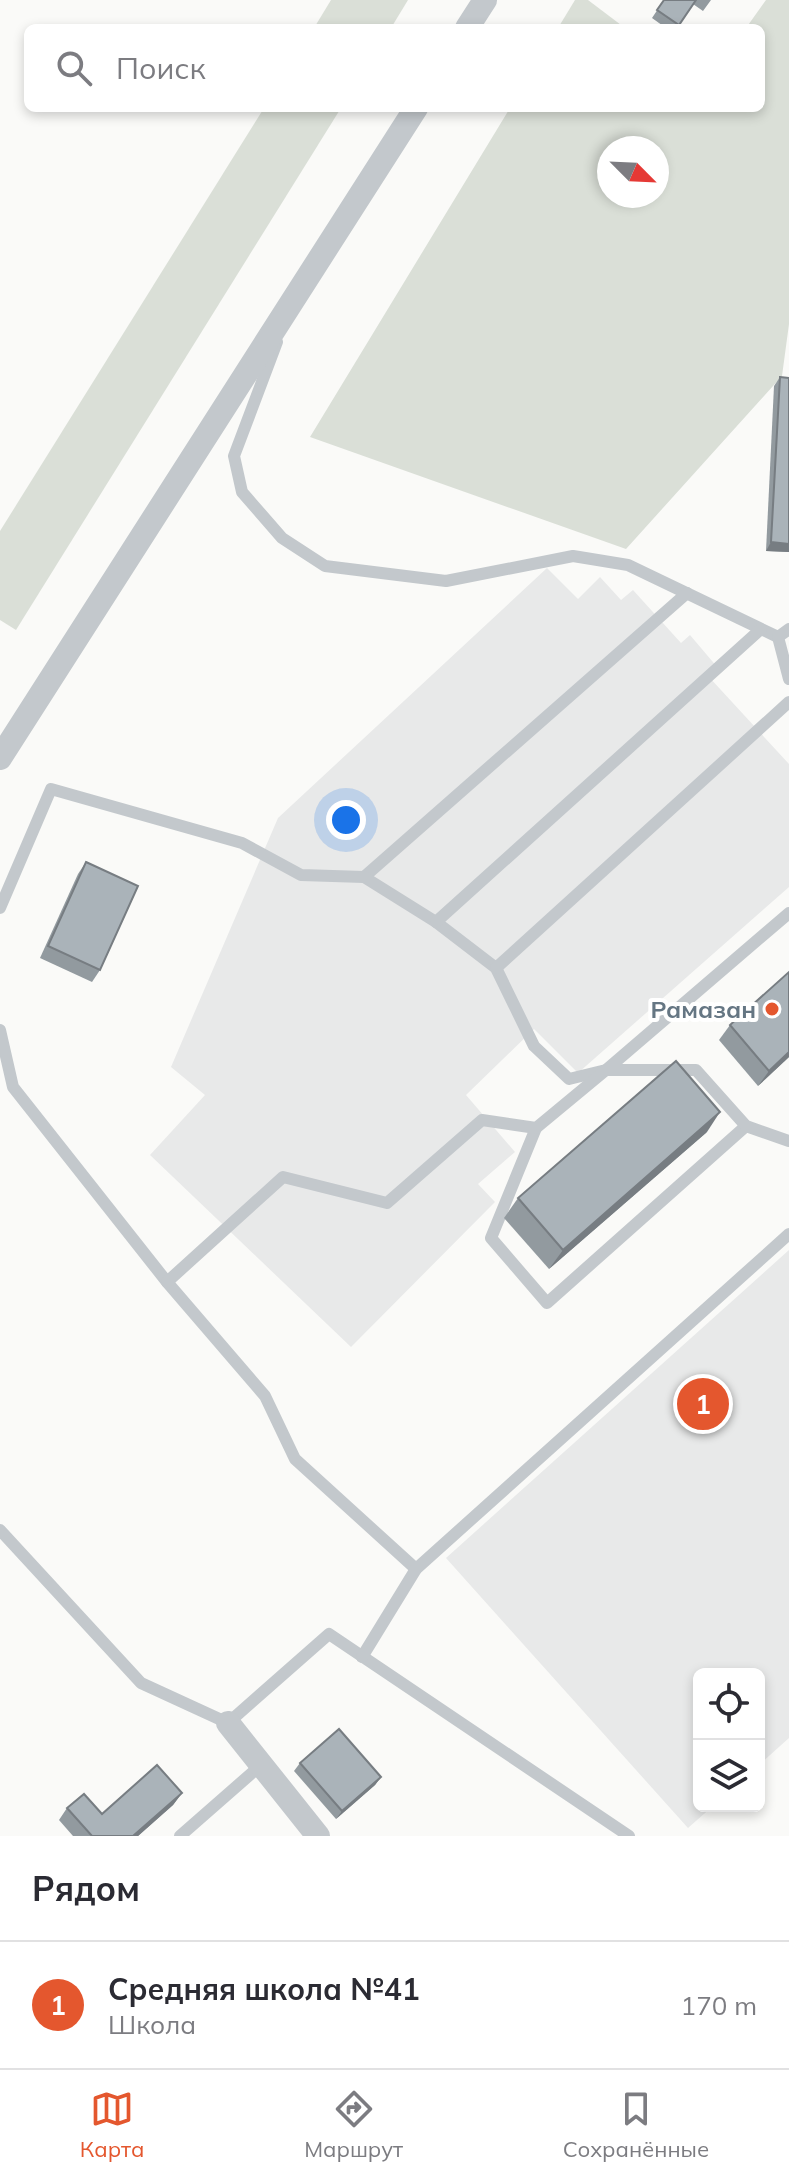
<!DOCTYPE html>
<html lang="ru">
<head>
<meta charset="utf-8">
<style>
  :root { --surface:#fff; --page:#f7f7f7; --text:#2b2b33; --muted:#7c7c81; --line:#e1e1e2; --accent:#e4572e }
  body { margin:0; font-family:Mulish,sans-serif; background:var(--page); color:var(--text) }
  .controls { position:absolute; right:24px; bottom:24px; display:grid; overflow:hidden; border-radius:12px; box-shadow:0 4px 12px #0003 }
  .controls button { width:72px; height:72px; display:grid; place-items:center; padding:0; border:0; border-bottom:2px solid var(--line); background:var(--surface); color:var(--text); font:40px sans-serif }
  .compass { position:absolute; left:597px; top:136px; width:72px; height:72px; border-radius:50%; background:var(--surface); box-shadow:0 4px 12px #0003; rotate:114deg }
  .you { position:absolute; left:346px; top:820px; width:28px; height:28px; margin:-20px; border:6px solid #fff; border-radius:50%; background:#1a73e8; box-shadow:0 0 0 12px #1a73e833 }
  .badge { display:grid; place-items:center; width:52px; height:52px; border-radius:50%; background:var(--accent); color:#fff; font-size:26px; font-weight:700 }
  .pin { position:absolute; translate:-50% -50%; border:4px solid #fff; box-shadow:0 2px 8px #0006 }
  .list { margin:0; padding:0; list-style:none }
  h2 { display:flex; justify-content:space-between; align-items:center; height:104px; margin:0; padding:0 32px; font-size:34px }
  h2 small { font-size:26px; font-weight:400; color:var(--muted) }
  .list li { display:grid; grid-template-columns:52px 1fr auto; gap:24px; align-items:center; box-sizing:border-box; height:128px; padding:0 32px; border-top:2px solid var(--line) }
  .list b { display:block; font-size:30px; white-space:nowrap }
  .list p { margin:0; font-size:26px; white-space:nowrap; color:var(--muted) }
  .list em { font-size:26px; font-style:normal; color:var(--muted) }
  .icon { flex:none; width:44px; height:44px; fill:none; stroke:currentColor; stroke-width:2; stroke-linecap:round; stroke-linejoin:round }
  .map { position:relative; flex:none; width:789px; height:1836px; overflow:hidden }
  .search { position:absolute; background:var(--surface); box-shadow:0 4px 12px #0003; left:24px; right:24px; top:24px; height:88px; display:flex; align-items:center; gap:20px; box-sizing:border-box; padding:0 28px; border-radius:12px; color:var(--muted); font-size:30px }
  .sheet { height:232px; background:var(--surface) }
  nav { display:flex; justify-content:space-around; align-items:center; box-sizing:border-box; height:112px; border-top:2px solid var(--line); background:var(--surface); font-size:22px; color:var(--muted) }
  nav a { display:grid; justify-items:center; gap:4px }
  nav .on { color:var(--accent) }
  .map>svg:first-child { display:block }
</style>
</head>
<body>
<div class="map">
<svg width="789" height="1836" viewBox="0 0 789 1836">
  <rect width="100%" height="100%" fill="#fafaf8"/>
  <!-- built -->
  <g fill="#e8e9e9">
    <polygon points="547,568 578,599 600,577 621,600 633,590 681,643 690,635 718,668 709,677 789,764 789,887 578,1073 534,1029 466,1095 515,1152 478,1184 495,1202 351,1347 150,1155 205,1095 171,1067 278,818"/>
    <polygon points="789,1250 789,1738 759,1765 759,1674 699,1674 699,1806 713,1806 688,1828 446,1558"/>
  </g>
  <!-- green -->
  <g fill="#dadfd7" fill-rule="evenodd">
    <polygon points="331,0 408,0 391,28 314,28"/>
    <polygon points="575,0 588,0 625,28 558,28"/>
    <path d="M766,0h23v324l-7,52 -156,173 -316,-112 200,-329h251v-80h-15zM609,148h48v48h-48z"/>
    <polygon points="264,108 341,108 16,630 0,620 0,531"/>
  </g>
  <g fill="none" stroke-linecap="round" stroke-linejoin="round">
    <!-- service -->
    <g stroke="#c3c8cc" stroke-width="12">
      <polyline points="277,342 234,456 242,492 282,538 325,566 446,581 573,556 628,565 778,637"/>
      <polyline points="789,629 778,637 789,679"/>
      <polyline points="364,877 687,593"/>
      <polyline points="0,908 51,789 242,843 301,875 364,877 436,922 496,968 534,1046 569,1079 606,1070 789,913"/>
      <polyline points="436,922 761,629"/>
      <polyline points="496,968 789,702"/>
      <polyline points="0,1030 13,1087 167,1282 265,1396 295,1459 416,1569"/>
      <polyline points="536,1128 491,1238 547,1303 746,1126"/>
      <polyline points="167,1282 283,1177 387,1203 482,1120 536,1128 606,1070 696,1070 746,1126 789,1141"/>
      <polyline points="0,1530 141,1683 228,1723 329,1634 629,1836"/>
      <polyline points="362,1657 416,1569 789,1234"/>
      <polyline points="180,1836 261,1765"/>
    </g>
    <!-- minor -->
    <g stroke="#c3c8cc" stroke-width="24">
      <polyline points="467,28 485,0"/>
      <polyline points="0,758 416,108"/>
      <polyline points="228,1723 318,1836"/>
    </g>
  </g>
  <!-- wall -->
  <g fill="#929a9f">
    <polygon points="664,0 711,0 703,11 693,4 676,28 666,28 652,18"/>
    <polygon points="780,377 789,552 766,551 774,386"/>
    <polygon points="86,862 100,970 92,982 40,958 78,874"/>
    <polygon points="730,1025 789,1057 758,1086 719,1040"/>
    <polygon points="707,1132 549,1269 504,1218 518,1198"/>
    <polygon points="300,1763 381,1777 375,1785 336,1819 294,1771"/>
    <polygon points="182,1793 173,1805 138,1836 73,1836 59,1820 67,1808 102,1814"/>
  </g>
  <!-- shaded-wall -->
  <g fill="#777d82">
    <polygon points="771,542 789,544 789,552 766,551"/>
    <polygon points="789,1052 789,1057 758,1086 769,1071"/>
    <polygon points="720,1112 707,1132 549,1269 563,1250"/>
    <polygon points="381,1777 375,1785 336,1819 342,1811"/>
    <polygon points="182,1793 173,1805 138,1836 133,1836"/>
  </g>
  <!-- building -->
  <g fill="#aab3b9" stroke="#777d82" stroke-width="2">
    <polygon points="664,0 696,0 679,25 657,10"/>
    <polygon points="780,377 789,378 789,544 771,542"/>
    <polygon points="86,862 138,886 100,970 48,946"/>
    <polygon points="789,972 789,1052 769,1071 730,1025"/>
    <polygon points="676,1061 720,1112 563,1250 518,1198"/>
    <polygon points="339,1729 381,1777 342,1811 300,1763"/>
    <polygon points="157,1765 182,1793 133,1836 92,1836 67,1808 84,1794 102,1814"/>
  </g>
  <!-- markers -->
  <circle fill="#e4572e" stroke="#fff" stroke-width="3" cx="772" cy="1009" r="8"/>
  <g text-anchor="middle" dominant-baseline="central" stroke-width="8" stroke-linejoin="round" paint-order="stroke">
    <!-- poi labels -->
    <g font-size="24" font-weight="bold" fill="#657683" stroke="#fff" text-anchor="end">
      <text x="756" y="1009">Рамазан</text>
    </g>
  </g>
</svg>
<div class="controls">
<button><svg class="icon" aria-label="locate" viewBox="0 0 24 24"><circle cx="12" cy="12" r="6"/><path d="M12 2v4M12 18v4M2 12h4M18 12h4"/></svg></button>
<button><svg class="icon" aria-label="layers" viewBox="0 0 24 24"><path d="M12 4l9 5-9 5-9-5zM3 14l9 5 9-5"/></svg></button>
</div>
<svg class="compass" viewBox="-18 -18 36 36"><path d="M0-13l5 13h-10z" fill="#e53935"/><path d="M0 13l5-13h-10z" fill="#7c7c81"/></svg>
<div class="you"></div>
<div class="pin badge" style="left:703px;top:1404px">1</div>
<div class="search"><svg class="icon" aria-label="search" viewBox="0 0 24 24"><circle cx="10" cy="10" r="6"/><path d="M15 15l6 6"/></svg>Поиск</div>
</div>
<section class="sheet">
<h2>Рядом<small></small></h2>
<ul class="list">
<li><span class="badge">1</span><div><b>Средняя школа №41</b><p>Школа</p></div><em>170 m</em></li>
</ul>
</section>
<nav>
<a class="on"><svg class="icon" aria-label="map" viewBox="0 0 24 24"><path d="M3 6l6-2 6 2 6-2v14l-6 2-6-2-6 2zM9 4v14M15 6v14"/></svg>Карта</a>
<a><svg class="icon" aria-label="directions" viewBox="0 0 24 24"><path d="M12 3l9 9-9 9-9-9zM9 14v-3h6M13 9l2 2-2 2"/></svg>Маршрут</a>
<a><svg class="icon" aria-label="saved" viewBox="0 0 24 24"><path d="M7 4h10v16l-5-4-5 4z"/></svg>Сохранённые</a>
</nav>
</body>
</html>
